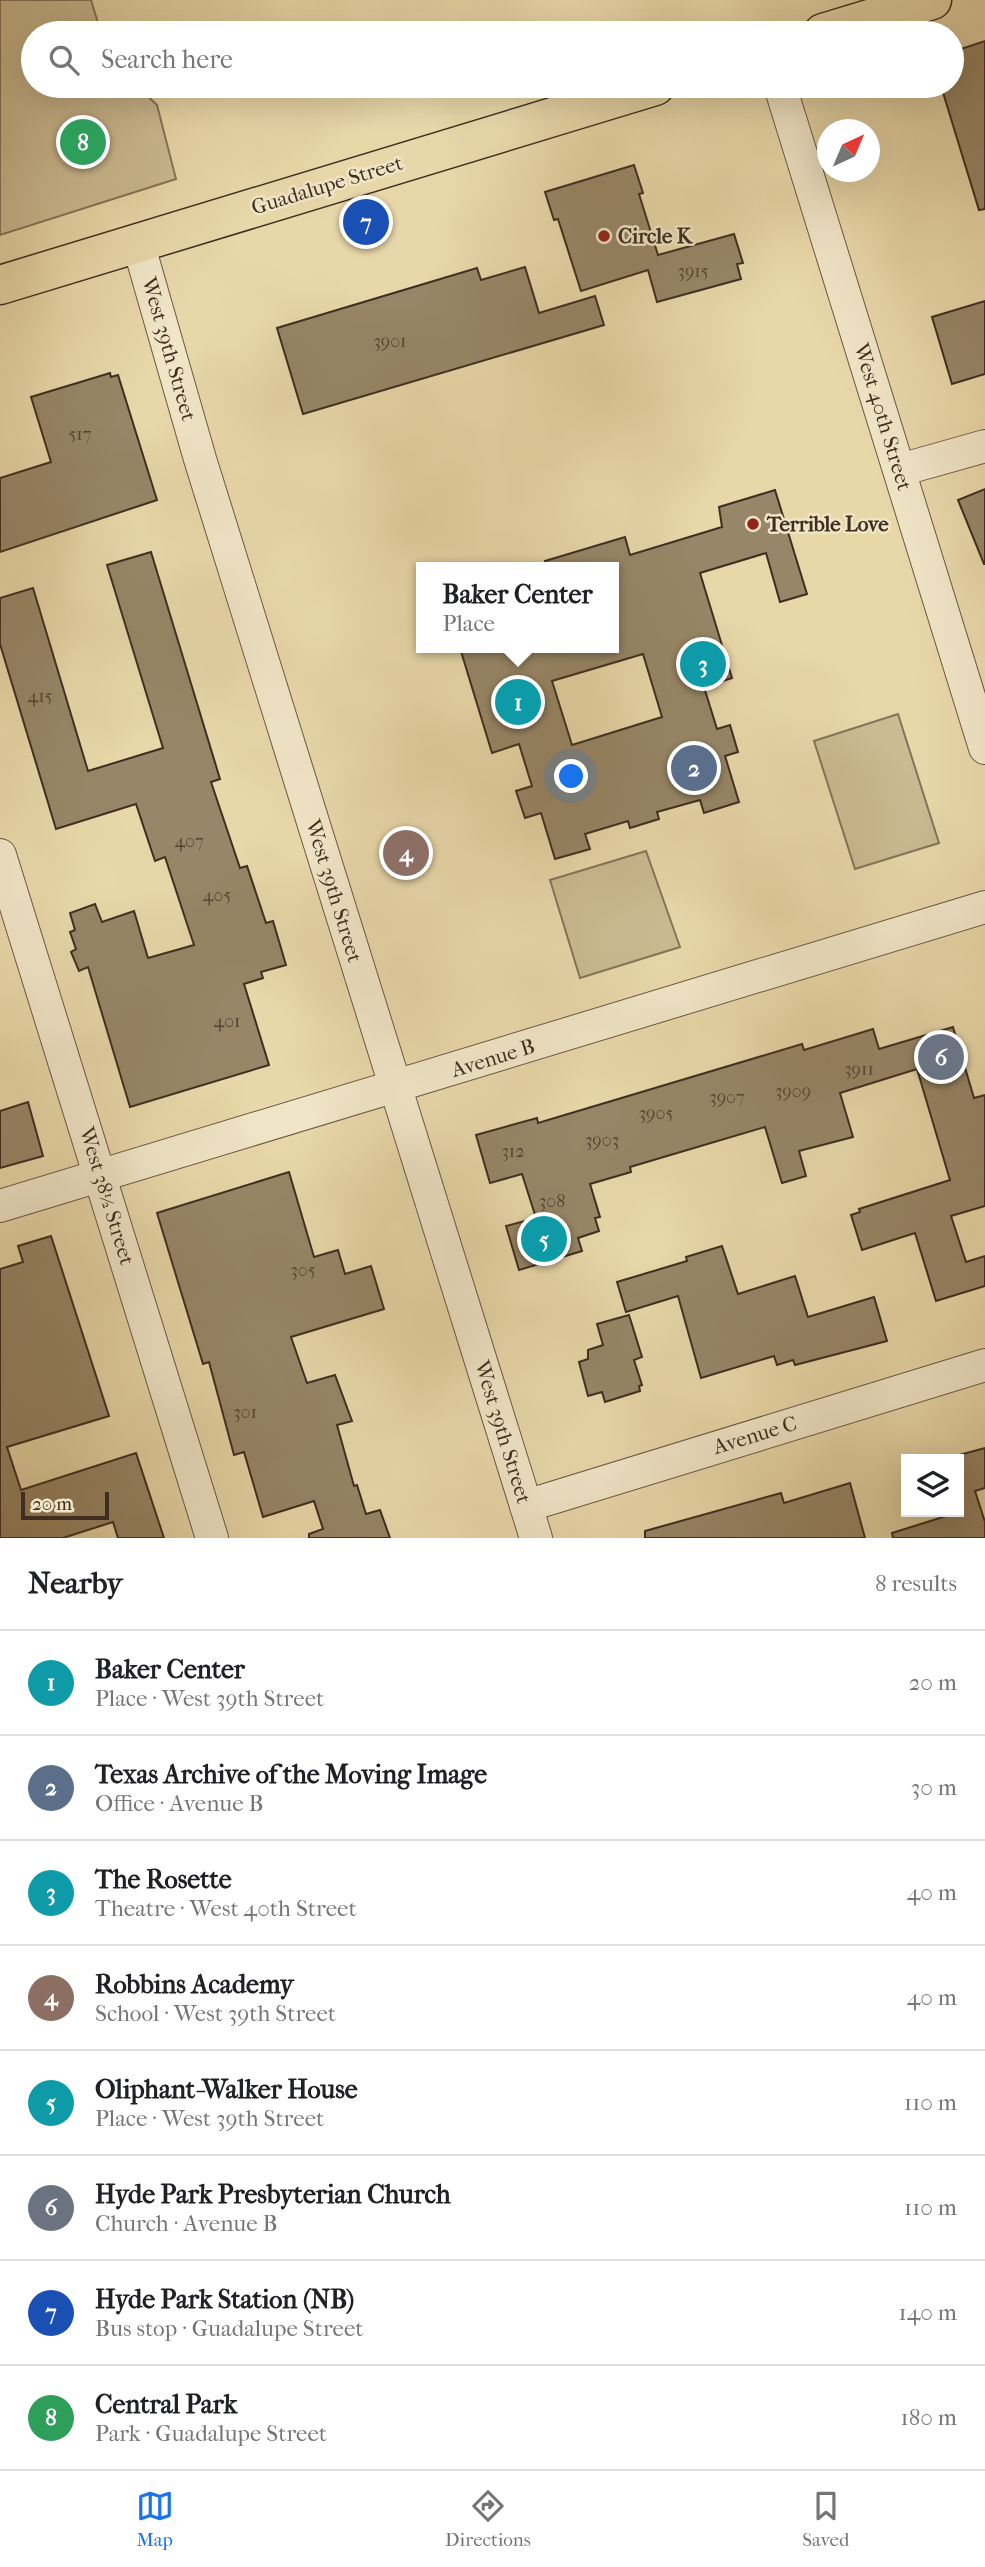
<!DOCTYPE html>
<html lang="en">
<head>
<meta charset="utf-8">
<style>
  :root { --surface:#fff; --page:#f6f6f6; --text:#202124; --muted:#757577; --line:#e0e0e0; --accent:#1a73e8 }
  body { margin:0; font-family:"IM FELL French Canon",serif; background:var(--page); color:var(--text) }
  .controls { position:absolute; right:21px; bottom:21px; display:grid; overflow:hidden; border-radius:0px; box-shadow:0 7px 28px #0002 }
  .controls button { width:63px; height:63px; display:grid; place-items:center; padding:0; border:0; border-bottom:2px solid var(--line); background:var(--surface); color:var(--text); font:35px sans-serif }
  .compass { position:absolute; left:817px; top:119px; width:63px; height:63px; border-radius:50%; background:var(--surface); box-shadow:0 7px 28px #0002; rotate:44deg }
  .scale { position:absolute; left:21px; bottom:18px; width:88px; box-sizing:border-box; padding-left:7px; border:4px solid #3f2e20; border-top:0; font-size:19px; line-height:24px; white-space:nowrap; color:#3f2e20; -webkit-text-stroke:5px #f0e5c7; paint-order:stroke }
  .you { position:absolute; left:572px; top:777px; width:24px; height:24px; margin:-18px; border:5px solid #fff; border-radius:50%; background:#1a73e8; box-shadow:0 0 0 10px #1a73e833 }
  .badge { display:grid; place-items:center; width:46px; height:46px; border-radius:50%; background:var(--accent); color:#fff; font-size:23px; font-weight:700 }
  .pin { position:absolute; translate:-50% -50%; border:4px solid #fff; box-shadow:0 2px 7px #0006 }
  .popup { position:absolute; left:416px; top:562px; width:203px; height:91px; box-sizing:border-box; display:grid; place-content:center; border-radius:0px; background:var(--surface); filter:drop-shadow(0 2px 5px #0005); font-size:23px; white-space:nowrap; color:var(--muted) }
  .popup b { font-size:26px; color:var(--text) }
  .popup::after { content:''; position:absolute; left:50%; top:100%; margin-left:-14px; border:14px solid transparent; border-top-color:var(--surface) }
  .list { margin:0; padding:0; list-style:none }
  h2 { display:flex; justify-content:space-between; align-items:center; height:91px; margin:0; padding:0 28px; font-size:30px }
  h2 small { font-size:23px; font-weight:400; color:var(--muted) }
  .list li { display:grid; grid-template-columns:46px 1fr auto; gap:21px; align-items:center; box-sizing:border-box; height:105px; padding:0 28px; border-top:2px solid var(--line) }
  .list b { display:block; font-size:26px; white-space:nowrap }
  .list p { margin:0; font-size:23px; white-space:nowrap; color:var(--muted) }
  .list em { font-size:23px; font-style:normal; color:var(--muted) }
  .icon { flex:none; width:38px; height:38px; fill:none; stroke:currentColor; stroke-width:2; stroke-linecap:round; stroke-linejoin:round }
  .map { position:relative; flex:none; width:985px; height:1538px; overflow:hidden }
  .search { position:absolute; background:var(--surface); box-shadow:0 7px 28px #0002; left:21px; right:21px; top:21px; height:77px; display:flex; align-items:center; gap:18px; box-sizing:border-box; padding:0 24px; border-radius:38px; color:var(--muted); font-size:26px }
  .sheet { height:931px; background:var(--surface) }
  nav { display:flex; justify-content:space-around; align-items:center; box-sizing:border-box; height:98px; border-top:2px solid var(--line); background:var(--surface); font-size:19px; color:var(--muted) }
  nav a { display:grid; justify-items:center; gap:4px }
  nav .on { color:var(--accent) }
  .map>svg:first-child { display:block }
</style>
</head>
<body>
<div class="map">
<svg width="985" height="1538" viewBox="0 0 985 1538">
  <rect width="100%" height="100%" fill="#e8d7a9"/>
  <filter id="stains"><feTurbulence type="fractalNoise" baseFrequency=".00286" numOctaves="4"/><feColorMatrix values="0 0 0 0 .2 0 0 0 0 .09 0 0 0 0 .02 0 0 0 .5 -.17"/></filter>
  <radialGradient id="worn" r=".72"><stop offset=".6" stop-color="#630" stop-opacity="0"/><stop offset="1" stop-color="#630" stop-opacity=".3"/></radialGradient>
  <!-- green -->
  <g fill="#cbba92" stroke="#857459" stroke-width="2">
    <polygon points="0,0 91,0 101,33 33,33 33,86 137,86 157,105 176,179 0,235"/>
    <polygon points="898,714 939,843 855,869 814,741"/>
    <polygon points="646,851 680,947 580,978 550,880"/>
  </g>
  <!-- building -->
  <g fill="#978667" stroke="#3f2e20" stroke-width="2" fill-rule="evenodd">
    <polygon points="985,41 985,209 979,210 941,86 952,86 952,52"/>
    <polygon points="634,165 643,193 639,194 658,255 734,234 743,263 737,264 741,279 657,302 648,270 581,291 558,219 554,220 545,192"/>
    <polygon points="525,267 539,313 595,296 604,325 303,414 277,328 477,268 481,280"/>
    <polygon points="985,301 985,374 952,384 932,317"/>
    <polygon points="110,373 111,377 118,375 157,500 0,552 0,478 51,462 31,397"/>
    <polygon points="985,489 985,564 984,564 958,500"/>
    <path d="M775,490l32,104 -27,8 -14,-49 -66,20 32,105 -28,9 13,42 13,-4 8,27 -13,4 14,46 -35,11 -4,-13 -43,12 2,7 -29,9 -2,-7 -43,13 5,15 -35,10 -14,-46 -16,5 -9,-27 16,-5 -13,-42 -27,9 -32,-105h154v-81h-68l-1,-6 80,-24 5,18 92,-28 -3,-20zM643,654l19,63 -90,28 -20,-64z"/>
    <polygon points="151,552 220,779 211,782 240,868 247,866 266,923 273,921 286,965 261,972 263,978 244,984 269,1065 130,1107 88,967 79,971 71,952 76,949 70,932 75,930 70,913 95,904 102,922 134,911 148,958 194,945 165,857 155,861 136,804 56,829 0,644 0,598 33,588 88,771 163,748 107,565"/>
    <polygon points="953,1027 974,1098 985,1095 985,1206 951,1216 966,1262 985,1256 985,1286 936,1301 915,1233 862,1250 851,1215 860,1212 859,1209 950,1180 917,1069 840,1093 853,1137 799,1151 806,1176 782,1183 765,1127 630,1167 631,1172 590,1184 600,1217 595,1218 599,1231 578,1238 582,1251 519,1270 506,1226 536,1218 522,1174 490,1183 476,1135 537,1118 538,1123 802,1044 804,1050 873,1029 879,1049"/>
    <polygon points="28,1102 43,1156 0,1168 0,1111"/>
    <polygon points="289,1172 314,1257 338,1250 345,1274 371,1266 384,1309 291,1337 307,1383 335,1375 352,1421 337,1425 354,1486 357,1485 366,1514 380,1510 390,1538 309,1538 309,1534 323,1529 314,1501 263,1517 244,1452 234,1455 209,1362 203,1364 157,1213"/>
    <polygon points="51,1236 109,1416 7,1447 21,1490 136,1453 164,1538 118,1538 113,1522 63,1538 0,1538 0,1269 23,1262 18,1246"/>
    <polygon points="722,1246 738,1294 795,1276 808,1317 874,1297 887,1341 795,1365 793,1360 777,1365 774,1356 701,1378 678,1296 626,1312 617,1282 687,1261 686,1257"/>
    <polygon points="629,1315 642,1357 634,1360 642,1385 639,1386 640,1391 605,1402 602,1392 588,1396 579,1362 588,1359 588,1350 603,1345 597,1324"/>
    <polygon points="985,1448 985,1488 975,1491 985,1522 985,1538 893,1538 892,1533 959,1512 959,1455"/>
    <polygon points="850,1483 865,1538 645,1538 645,1531 781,1493 784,1503"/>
  </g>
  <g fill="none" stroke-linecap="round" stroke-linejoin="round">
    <!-- street casing -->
    <g stroke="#695842" stroke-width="34">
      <g id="street">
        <polyline points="780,86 985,748"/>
        <polyline points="138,243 200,459 536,1538"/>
        <polyline points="900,470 985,446"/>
        <polyline points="0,855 212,1538"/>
        <polyline points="0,1206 985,907"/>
        <polyline points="526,1506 985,1365"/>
      </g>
    </g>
    <!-- primary casing -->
    <g stroke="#3f2e20" stroke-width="41">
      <g id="primary">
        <polyline points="823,33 932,0"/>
        <polyline points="0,285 655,86"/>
      </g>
    </g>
    <!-- street -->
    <use href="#street" stroke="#f0e5c7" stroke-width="32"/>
    <!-- primary -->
    <use href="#primary" stroke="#e8d7a9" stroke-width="38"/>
  </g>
  <!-- markers -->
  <g fill="#8f2418" stroke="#f0e5c7" stroke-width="2.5">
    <circle cx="604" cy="236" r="7"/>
    <circle cx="753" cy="524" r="7"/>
  </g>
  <g text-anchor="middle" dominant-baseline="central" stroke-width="5" stroke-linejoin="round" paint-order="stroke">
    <!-- number labels -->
    <g font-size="18" fill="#554432">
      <text x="693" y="271">3915</text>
      <text x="390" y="341">3901</text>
      <text x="80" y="434">517</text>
      <text x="40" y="696">415</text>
      <text x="189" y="841">407</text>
      <text x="217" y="895">405</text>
      <text x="227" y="1021">401</text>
      <text x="859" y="1069">3911</text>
      <text x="793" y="1091">3909</text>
      <text x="727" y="1097">3907</text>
      <text x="656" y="1113">3905</text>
      <text x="602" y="1140">3903</text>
      <text x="513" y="1151">312</text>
      <text x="552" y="1201">308</text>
      <text x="303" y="1270">305</text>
      <text x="245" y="1412">301</text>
    </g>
    <!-- street labels -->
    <g font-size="21" fill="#3f2e20" stroke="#f0e5c7">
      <text transform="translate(327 185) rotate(-17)">Guadalupe Street</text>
      <text transform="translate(169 349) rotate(74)">West 39th Street</text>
      <text transform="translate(883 417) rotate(73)">West 40th Street</text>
      <text transform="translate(334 891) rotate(73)">West 39th Street</text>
      <text transform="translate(493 1058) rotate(-17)">Avenue B</text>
      <text transform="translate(107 1196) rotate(73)">West 38½ Street</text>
      <text transform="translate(503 1432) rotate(73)">West 39th Street</text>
      <text transform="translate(755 1435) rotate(-17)">Avenue C</text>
    </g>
    <!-- poi labels -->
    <g font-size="21" font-weight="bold" fill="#3f2e20" stroke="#f0e5c7" text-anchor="start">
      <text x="618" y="236">Circle K</text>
      <text x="767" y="524">Terrible Love</text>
    </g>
  </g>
  <rect width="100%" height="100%" filter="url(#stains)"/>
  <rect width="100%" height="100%" fill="url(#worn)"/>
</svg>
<div class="controls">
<button><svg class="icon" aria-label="layers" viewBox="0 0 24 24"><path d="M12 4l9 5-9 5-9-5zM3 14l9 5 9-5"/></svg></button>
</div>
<svg class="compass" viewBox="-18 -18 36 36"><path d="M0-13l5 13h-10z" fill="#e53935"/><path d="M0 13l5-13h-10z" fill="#757577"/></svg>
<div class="scale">20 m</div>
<div class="you"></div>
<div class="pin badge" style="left:518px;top:702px;background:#0f9aa8">1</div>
<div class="popup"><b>Baker Center</b>Place</div>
<div class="pin badge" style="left:694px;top:768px;background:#5c6f8a">2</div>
<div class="pin badge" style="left:703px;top:664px;background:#0f9aa8">3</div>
<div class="pin badge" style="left:406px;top:853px;background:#8d6e63">4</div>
<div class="pin badge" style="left:544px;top:1239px;background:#0f9aa8">5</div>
<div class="pin badge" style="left:941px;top:1057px;background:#6b7280">6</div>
<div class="pin badge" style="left:366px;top:222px;background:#1a4fb4">7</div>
<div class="pin badge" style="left:83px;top:142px;background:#2e9e5b">8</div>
<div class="search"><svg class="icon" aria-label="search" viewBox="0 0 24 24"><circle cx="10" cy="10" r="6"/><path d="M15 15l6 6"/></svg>Search here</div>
</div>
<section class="sheet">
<h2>Nearby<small>8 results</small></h2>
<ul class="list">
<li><span class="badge" style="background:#0f9aa8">1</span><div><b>Baker Center</b><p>Place · West 39th Street</p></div><em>20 m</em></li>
<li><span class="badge" style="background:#5c6f8a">2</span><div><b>Texas Archive of the Moving Image</b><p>Office · Avenue B</p></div><em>30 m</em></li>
<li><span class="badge" style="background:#0f9aa8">3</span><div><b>The Rosette</b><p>Theatre · West 40th Street</p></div><em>40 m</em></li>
<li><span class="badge" style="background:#8d6e63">4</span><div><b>Robbins Academy</b><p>School · West 39th Street</p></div><em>40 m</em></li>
<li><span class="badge" style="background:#0f9aa8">5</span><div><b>Oliphant-Walker House</b><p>Place · West 39th Street</p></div><em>110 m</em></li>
<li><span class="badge" style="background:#6b7280">6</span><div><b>Hyde Park Presbyterian Church</b><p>Church · Avenue B</p></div><em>110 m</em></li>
<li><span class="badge" style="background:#1a4fb4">7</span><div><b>Hyde Park Station (NB)</b><p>Bus stop · Guadalupe Street</p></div><em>140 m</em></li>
<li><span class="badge" style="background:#2e9e5b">8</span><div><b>Central Park</b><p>Park · Guadalupe Street</p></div><em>180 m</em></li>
</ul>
</section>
<nav>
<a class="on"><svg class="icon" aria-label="map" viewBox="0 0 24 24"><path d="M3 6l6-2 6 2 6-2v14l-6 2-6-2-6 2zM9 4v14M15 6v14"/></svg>Map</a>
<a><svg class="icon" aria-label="directions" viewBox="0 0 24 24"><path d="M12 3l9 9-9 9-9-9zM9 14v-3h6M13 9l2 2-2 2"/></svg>Directions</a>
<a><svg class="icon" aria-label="saved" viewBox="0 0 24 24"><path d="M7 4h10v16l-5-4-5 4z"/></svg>Saved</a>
</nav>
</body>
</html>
